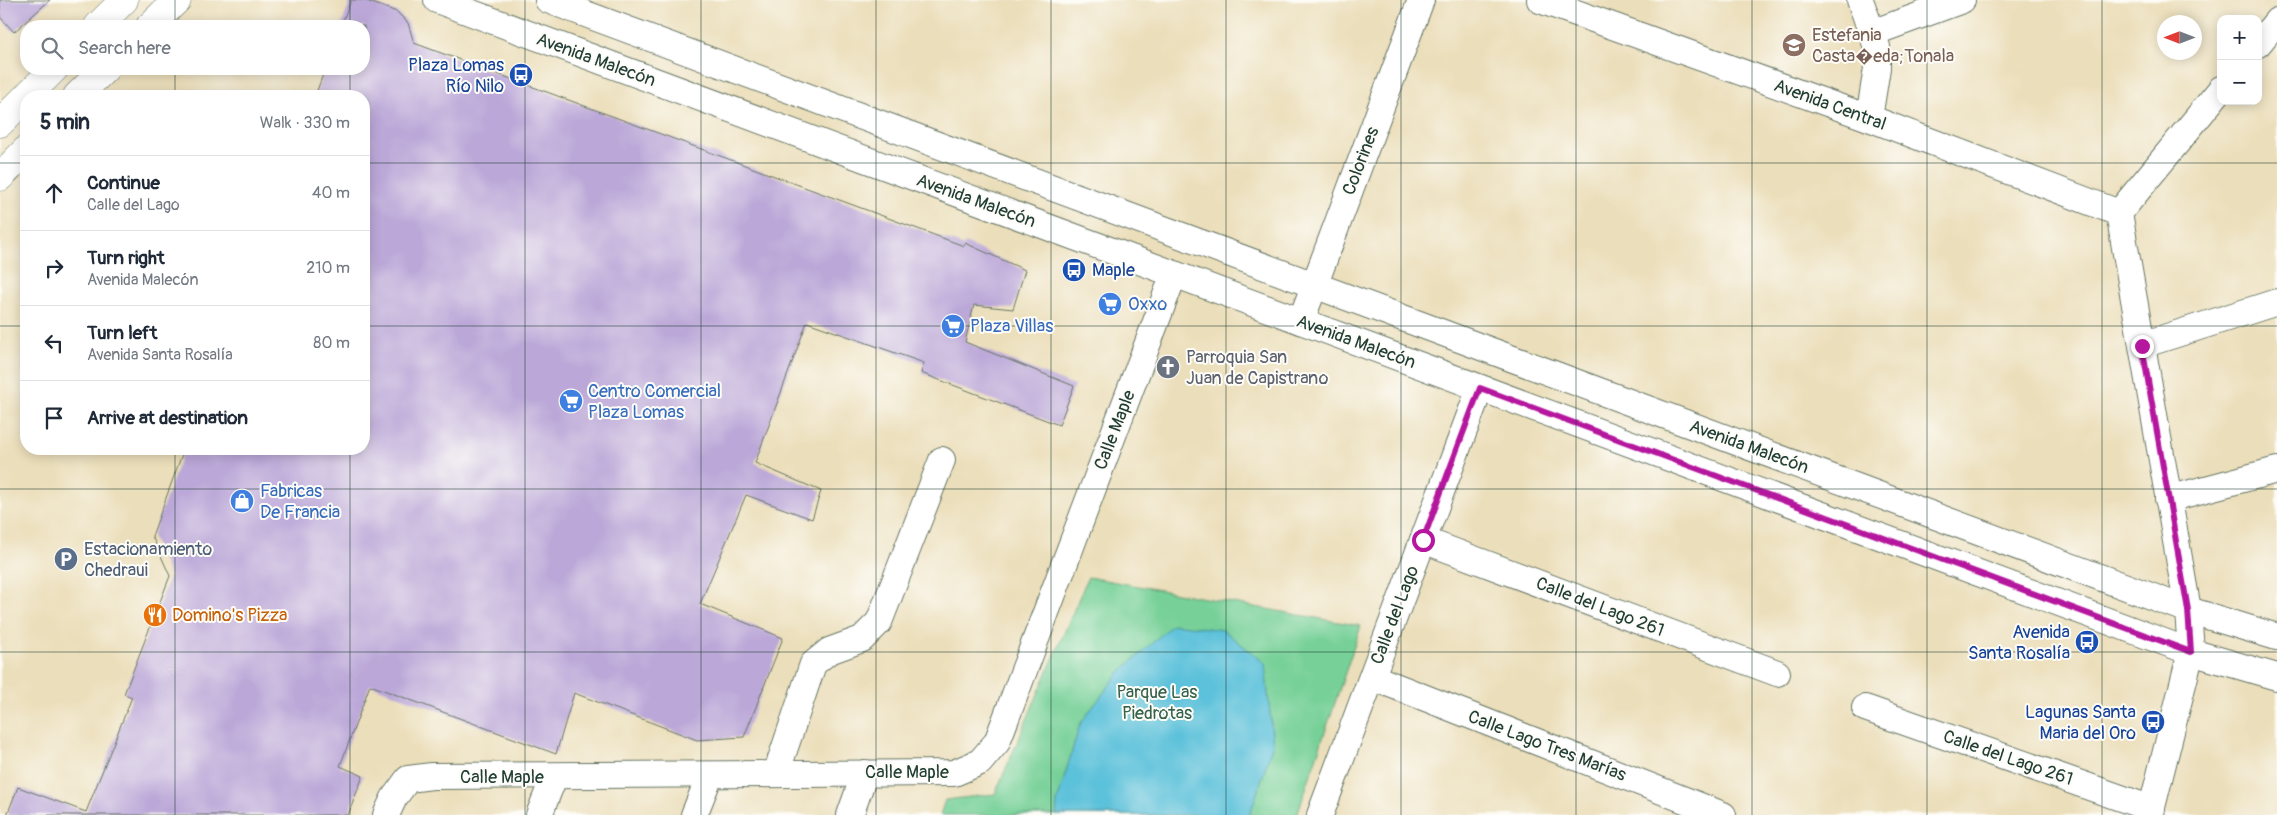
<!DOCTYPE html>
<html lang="en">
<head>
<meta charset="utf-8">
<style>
  :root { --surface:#fff; --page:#f6f6f7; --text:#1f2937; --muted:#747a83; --line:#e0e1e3 }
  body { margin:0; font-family:Pangolin,sans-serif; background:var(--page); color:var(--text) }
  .controls { position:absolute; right:15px; top:15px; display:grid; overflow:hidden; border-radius:10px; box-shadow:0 2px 12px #0003 }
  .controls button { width:45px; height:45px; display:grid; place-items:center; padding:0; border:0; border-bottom:1px solid var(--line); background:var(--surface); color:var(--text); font:25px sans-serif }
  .compass { position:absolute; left:2157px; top:15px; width:45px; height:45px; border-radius:50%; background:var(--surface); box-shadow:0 2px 12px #0003; rotate:270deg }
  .stop { position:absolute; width:15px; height:15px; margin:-11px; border:4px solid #b5179e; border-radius:50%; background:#fff }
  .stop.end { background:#b5179e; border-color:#fff; box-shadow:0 1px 5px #0008 }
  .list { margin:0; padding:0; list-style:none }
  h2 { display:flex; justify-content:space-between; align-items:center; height:65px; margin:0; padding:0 20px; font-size:21px }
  h2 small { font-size:16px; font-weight:400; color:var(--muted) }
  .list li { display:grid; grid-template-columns:32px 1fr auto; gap:15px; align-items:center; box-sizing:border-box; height:75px; padding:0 20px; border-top:1px solid var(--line) }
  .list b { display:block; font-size:19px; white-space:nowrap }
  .list p { margin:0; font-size:16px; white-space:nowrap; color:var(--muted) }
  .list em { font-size:16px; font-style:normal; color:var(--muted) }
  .icon { flex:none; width:28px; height:28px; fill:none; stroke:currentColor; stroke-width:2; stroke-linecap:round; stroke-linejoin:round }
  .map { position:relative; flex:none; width:2277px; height:815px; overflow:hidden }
  .search { position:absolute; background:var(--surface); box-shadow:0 2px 12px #0003; left:20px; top:20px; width:350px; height:55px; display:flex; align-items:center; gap:12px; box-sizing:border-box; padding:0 18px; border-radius:20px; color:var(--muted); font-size:19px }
  .panel { position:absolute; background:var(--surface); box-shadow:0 2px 12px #0003; left:20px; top:90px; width:350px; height:365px; border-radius:20px }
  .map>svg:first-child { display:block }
</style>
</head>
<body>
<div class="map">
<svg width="2277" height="815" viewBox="0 0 2277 815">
  <rect width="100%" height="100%" fill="#fdfcf7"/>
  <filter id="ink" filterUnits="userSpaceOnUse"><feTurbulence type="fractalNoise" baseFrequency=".02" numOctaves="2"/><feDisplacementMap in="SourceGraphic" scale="10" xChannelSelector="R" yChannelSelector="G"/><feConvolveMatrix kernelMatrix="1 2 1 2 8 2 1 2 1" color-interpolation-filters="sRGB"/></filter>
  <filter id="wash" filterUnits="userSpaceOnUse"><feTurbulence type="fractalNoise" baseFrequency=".0096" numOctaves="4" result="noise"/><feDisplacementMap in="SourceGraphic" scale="20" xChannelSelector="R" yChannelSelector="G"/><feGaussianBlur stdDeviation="1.12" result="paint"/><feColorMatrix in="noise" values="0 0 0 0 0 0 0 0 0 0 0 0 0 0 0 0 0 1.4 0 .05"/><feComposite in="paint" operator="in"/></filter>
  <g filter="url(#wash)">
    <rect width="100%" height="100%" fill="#ebdeba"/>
    <!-- green -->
    <polygon fill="#76d097" stroke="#4a8666" points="1088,577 1361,626 1297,815 940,815 945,800 995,794"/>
    <!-- water -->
    <polygon fill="#5cc1da" stroke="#3e7f87" points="1173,624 1223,630 1265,663 1273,744 1250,815 1056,815 1057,802 1080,724 1118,674"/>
    <g id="blocks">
      <!-- building -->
      <g fill="#bba7d8">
        <polygon points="0,0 50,0 14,32 0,17"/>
        <polygon points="351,0 364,0 397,12 408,23 414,43 964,246 965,243 1025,270 1013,309 974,305 965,342 1074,386 1059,425 921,373 924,363 807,322 755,463 821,491 812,519 746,495 700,604 783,638 744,737 697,740 574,693 556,754 370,685 340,766 363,776 348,815 7,815 18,787 86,812 132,697 124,694 170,576 152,536 184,449 364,449 364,96 315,96 325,69 364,69 364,26 341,26"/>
      </g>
    </g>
  </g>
  <g filter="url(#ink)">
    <use href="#blocks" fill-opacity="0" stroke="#667563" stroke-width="1"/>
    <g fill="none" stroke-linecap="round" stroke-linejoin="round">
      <!-- minor casing -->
      <g stroke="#667563" stroke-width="28">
        <g id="minor">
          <polyline points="437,0 2191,652 2277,677"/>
          <polyline points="548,0 2188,610 2277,637"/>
          <polyline points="1540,0 1869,118 2119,213"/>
          <polyline points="1860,0 1877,47 1877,68 1869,118"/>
          <polyline points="1872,33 1962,0"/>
          <polyline points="2258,44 2277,21"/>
          <polyline points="1301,321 1421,0"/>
          <polyline points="2142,345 2277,302"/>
          <polyline points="2168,499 2277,470"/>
          <polyline points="1423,540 1777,673"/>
          <polyline points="1372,677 1723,815"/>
          <polyline points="1865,708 2152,809"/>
          <polyline points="776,774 813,664 829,651 862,639 879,622 942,460"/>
          <polyline points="386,815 394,798 408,779 432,776 954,773 980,762 997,742 1174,274"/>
          <polyline points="539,815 554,777"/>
          <polyline points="694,815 710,775"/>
          <polyline points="850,815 865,773"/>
          <polyline points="1320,815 1480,388"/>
          <polyline points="2150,815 2191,652 2188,610 2119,213 2221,89"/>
        </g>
      </g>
      <!-- major casing -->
      <g stroke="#667563" stroke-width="29">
        <g id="major">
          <polyline points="98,26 124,0"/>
          <polyline points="150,26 177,0"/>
          <polyline points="27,96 54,69"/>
          <polyline points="77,96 105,69"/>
          <polyline points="0,123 26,97"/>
          <polyline points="0,177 26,150"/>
        </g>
      </g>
      <!-- minor -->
      <use href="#minor" stroke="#fff" stroke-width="26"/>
      <!-- major -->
      <use href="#major" stroke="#fff" stroke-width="28"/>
    </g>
  </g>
  <g fill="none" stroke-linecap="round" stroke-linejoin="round" filter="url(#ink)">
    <!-- route -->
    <polyline stroke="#b5179e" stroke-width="6" points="1423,540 1480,388 2191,652 2188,610 2142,346"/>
  </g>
  <!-- grid -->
  <path fill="none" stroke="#1f3d34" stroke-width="1" stroke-opacity="0.55" d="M175,0v26M350,0v26M525,0v815M701,0v815M876,0v815M1051,0v815M1226,0v815M1401,0v815M1576,0v815M1752,0v815M1927,0v815M2102,0v815M175,69v27M350,69v27M0,163h26M364,163h1913M0,326h26M364,326h1913M175,449v366M350,449v366M0,489h2277M0,652h2277"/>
  <!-- icons -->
  <defs>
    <g id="school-disc" transform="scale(1.25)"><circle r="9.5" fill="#8d6e63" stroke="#fdfcf7"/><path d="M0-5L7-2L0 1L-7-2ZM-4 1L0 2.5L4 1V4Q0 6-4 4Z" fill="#fff"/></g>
    <g id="bus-disc" transform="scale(1.25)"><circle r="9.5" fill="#1a4fb4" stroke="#fdfcf7"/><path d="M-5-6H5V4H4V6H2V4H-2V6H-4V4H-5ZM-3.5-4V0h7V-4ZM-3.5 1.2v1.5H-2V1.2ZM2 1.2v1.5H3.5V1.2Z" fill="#fff"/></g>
    <g id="supermarket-disc" transform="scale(1.25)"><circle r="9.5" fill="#3f7fe0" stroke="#fdfcf7"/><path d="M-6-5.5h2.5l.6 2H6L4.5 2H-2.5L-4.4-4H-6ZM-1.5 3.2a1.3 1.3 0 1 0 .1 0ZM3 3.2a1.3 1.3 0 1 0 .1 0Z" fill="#fff"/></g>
    <g id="church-disc" transform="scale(1.25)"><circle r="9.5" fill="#6b7280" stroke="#fdfcf7"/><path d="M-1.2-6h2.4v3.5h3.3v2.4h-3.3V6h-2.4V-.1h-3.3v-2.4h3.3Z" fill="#fff"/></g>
    <g id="shop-disc" transform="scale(1.25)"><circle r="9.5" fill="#3f7fe0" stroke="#fdfcf7"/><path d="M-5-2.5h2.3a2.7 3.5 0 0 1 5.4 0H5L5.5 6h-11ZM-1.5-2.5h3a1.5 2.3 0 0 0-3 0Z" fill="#fff"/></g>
    <g id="parking-disc" transform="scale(1.25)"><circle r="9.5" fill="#5c6f8a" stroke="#fdfcf7"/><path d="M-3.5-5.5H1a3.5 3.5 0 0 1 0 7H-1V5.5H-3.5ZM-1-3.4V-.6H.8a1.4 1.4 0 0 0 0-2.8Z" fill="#fff"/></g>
    <g id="restaurant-disc" transform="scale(1.25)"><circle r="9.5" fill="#e8710a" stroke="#fdfcf7"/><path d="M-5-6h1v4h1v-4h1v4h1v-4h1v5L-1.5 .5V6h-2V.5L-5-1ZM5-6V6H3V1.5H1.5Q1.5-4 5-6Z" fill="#fff"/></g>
  </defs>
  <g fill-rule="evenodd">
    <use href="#school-disc" x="1794" y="45"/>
    <use href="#bus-disc" x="521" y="75"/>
    <use href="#bus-disc" x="1074" y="270"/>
    <use href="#supermarket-disc" x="1110" y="304"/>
    <use href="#supermarket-disc" x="953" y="326"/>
    <use href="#church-disc" x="1168" y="367"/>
    <use href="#supermarket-disc" x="571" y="401"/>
    <use href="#shop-disc" x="242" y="501"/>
    <use href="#parking-disc" x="66" y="559"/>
    <use href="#restaurant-disc" x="155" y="615"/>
    <use href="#bus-disc" x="2087" y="642"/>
    <use href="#bus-disc" x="2153" y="722"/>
  </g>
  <g text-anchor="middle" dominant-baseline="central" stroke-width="4" stroke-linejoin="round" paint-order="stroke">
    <!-- education labels -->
    <g font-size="18" fill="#785e54" stroke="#fdfcf7" text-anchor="start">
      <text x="1812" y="35">Estefania<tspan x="1812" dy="21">Casta�eda;Tonala</tspan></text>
    </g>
    <!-- street labels -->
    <g font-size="18" fill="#1f3d34" stroke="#fdfcf7">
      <text transform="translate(596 60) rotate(20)">Avenida Malecón</text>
      <text transform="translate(1830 105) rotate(20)">Avenida Central</text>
      <text transform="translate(1361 161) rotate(-69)">Colorines</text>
      <text transform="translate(976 201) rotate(20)">Avenida Malecón</text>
      <text transform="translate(1356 342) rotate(20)">Avenida Malecón</text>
      <text transform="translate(1115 430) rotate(-69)">Calle Maple</text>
      <text transform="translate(1749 447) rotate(20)">Avenida Malecón</text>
      <text transform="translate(1600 607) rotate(21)">Calle del Lago 261</text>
      <text transform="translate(1395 615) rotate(-69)">Calle del Lago</text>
      <text transform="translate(1547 746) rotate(21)">Calle Lago Tres Marías</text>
      <text transform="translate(2008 758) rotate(19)">Calle del Lago 261</text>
      <text x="907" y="772">Calle Maple</text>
      <text x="502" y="777">Calle Maple</text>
    </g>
    <!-- transit labels -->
    <g font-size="18" fill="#164399" stroke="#fdfcf7" text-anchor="end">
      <text x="504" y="65">Plaza Lomas<tspan x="504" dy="21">Río Nilo</tspan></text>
      <text x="1092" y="270" text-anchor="start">Maple</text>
      <text x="2070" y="632">Avenida<tspan x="2070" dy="21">Santa Rosalía</tspan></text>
      <text x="2136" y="712">Lagunas Santa<tspan x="2136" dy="21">Maria del Oro</tspan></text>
    </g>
    <!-- shop labels -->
    <g font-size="18" fill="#366cbe" stroke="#fdfcf7" text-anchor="start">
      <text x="1128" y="304">Oxxo</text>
      <text x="970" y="326">Plaza Villas</text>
      <text x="588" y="391">Centro Comercial<tspan x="588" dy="21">Plaza Lomas</tspan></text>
      <text x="260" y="491">Fabricas<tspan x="260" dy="21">De Francia</tspan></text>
    </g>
    <!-- worship labels -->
    <g font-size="18" fill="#5b616d" stroke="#fdfcf7" text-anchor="start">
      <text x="1186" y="357">Parroquia San<tspan x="1186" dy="21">Juan de Capistrano</tspan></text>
    </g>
    <!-- service labels -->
    <g font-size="18" fill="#4e5e75" stroke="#fdfcf7" text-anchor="start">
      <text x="84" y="549">Estacionamiento<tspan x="84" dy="21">Chedraui</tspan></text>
    </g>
    <!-- food labels -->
    <g font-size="18" fill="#c56008" stroke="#fdfcf7" text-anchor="start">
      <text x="172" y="615">Domino's Pizza</text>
    </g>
    <!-- park labels -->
    <g font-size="18" fill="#35624d" stroke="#fdfcf7">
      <text x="1157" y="692">Parque Las<tspan x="1157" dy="21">Piedrotas</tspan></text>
    </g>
  </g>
</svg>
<div class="controls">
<button>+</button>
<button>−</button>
</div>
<svg class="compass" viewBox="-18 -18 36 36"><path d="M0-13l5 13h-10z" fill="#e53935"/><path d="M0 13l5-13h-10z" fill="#747a83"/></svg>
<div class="stop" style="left:1423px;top:540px"></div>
<div class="stop end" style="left:2142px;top:346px"></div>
<div class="search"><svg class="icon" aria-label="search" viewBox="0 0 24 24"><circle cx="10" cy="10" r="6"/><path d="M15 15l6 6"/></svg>Search here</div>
<section class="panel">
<h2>5 min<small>Walk · 330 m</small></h2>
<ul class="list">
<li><svg class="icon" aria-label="ahead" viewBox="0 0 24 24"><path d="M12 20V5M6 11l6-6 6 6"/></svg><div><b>Continue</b><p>Calle del Lago</p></div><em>40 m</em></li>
<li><svg class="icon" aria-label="right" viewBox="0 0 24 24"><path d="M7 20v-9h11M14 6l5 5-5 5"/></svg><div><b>Turn right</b><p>Avenida Malecón</p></div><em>210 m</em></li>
<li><svg class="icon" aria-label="left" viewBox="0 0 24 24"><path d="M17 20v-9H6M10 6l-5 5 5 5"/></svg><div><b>Turn left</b><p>Avenida Santa Rosalía</p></div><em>80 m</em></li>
<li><svg class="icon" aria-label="arrive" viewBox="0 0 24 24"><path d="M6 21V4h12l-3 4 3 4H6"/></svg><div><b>Arrive at destination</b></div></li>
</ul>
</section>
</div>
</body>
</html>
